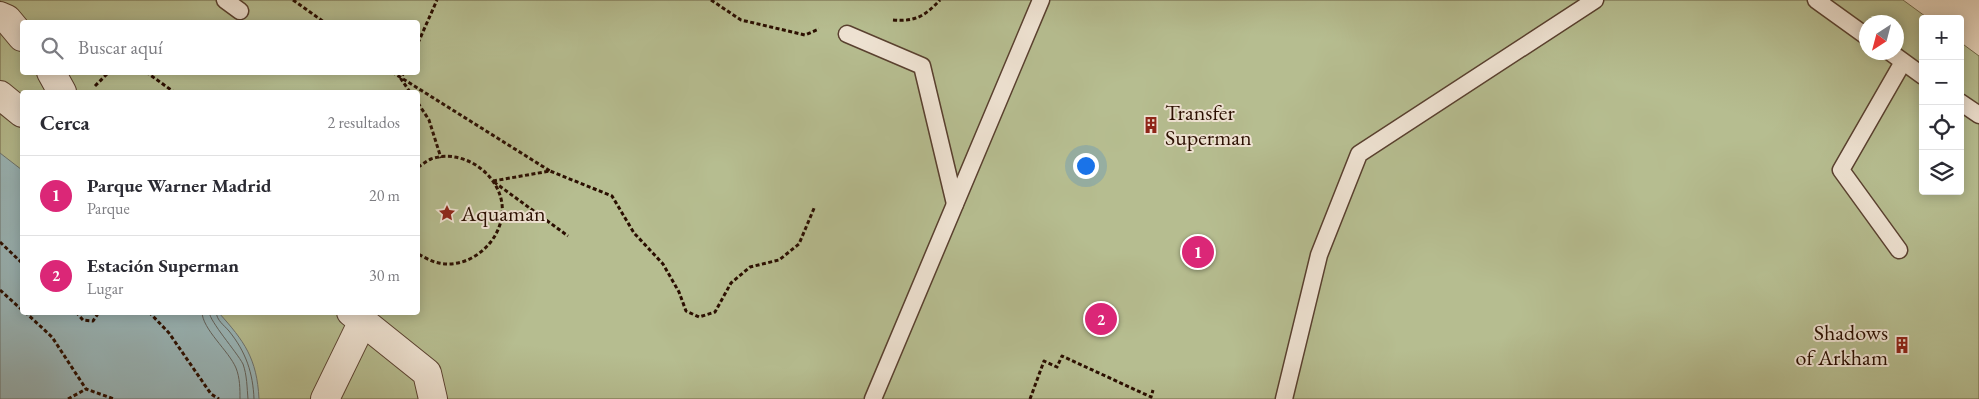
<!DOCTYPE html>
<html lang="es">
<head>
<meta charset="utf-8">
<style>
  :root { --surface:#fff; --page:#f2f2f3; --text:#2b2b33; --muted:#7c7c81; --line:#e1e1e2; --accent:#db2777 }
  body { margin:0; font-family:"EB Garamond",serif; background:var(--page); color:var(--text) }
  .controls { position:absolute; right:15px; top:15px; display:grid; overflow:hidden; border-radius:5px; box-shadow:0 2px 12px #0003 }
  .controls button { width:45px; height:45px; display:grid; place-items:center; padding:0; border:0; border-bottom:1px solid var(--line); background:var(--surface); color:var(--text); font:25px sans-serif }
  .compass { position:absolute; left:1859px; top:15px; width:45px; height:45px; border-radius:50%; background:var(--surface); box-shadow:0 2px 12px #0003; rotate:216deg }
  .you { position:absolute; left:1085px; top:165px; width:18px; height:18px; margin:-12px; border:4px solid #fff; border-radius:50%; background:#1a73e8; box-shadow:0 0 0 8px #1a73e833 }
  .badge { display:grid; place-items:center; width:32px; height:32px; border-radius:50%; background:var(--accent); color:#fff; font-size:16px; font-weight:700 }
  .pin { position:absolute; translate:-50% -50%; border:2px solid #fff; box-shadow:0 1px 5px #0006 }
  .list { margin:0; padding:0; list-style:none }
  h2 { display:flex; justify-content:space-between; align-items:center; height:65px; margin:0; padding:0 20px; font-size:21px }
  h2 small { font-size:16px; font-weight:400; color:var(--muted) }
  .list li { display:grid; grid-template-columns:32px 1fr auto; gap:15px; align-items:center; box-sizing:border-box; height:80px; padding:0 20px; border-top:1px solid var(--line) }
  .list b { display:block; font-size:19px; white-space:nowrap }
  .list p { margin:0; font-size:16px; white-space:nowrap; color:var(--muted) }
  .list em { font-size:16px; font-style:normal; color:var(--muted) }
  .icon { flex:none; width:28px; height:28px; fill:none; stroke:currentColor; stroke-width:2; stroke-linecap:round; stroke-linejoin:round }
  .map { position:relative; flex:none; width:1979px; height:399px; overflow:hidden }
  .search { position:absolute; background:var(--surface); box-shadow:0 2px 12px #0003; left:20px; top:20px; width:400px; height:55px; display:flex; align-items:center; gap:12px; box-sizing:border-box; padding:0 18px; border-radius:5px; color:var(--muted); font-size:19px }
  .panel { position:absolute; background:var(--surface); box-shadow:0 2px 12px #0003; left:20px; top:90px; width:400px; height:225px; border-radius:5px }
  .map>svg:first-child { display:block }
</style>
</head>
<body>
<div class="map">
<svg width="1979" height="399" viewBox="0 0 1979 399">
  <rect width="100%" height="100%" fill="#e6d4bc"/>
  <filter id="stains"><feTurbulence type="fractalNoise" baseFrequency=".004" numOctaves="4"/><feColorMatrix values="0 0 0 0 .2 0 0 0 0 .09 0 0 0 0 .02 0 0 0 .5 -.17"/></filter>
  <radialGradient id="worn" r=".72"><stop offset=".6" stop-color="#630" stop-opacity="0"/><stop offset="1" stop-color="#630" stop-opacity=".3"/></radialGradient>
  <!-- green -->
  <path fill="#b6bd90" stroke="#706648" fill-rule="evenodd" d="M0,0h1903l26,19h-6v172h37v-149l19,14v343h-1979zM22,22h396v50h-396zM1866,22h30v30h-30zM22,92h396v220h-396z"/>
  <!-- water -->
  <path fill="#99b6b9" stroke="#6d736f" d="M0,153l22,17v142l197,1c25,28 38,45 40,86h-259z"/>
  <g fill="none" stroke-linecap="round" stroke-linejoin="round">
    <!-- shore -->
    <g stroke="#62625c" stroke-width="1">
      <path d="M202,312c0,17 27,39 34,56 4,10 4,21 4,31"/>
      <path d="M209,312c1,10 27,39 34,52 4,11 4,24 5,35"/>
      <path d="M216,312c1,9 8,13 13,19 17,21 24,42 25,68"/>
    </g>
    <!-- lane casing -->
    <g stroke="#59402f" stroke-width="19">
      <g id="lane">
        <polyline points="225,0 240,11"/>
        <polyline points="1816,0 1866,36"/>
        <polyline points="847,34 922,66 955,204"/>
        <polyline points="1890,52 1923,76"/>
        <polyline points="1960,102 1979,115"/>
        <polyline points="1899,250 1841,170 1903,62"/>
        <polyline points="873,399 1041,0"/>
        <polyline points="1284,399 1319,255 1359,154 1595,0"/>
      </g>
    </g>
    <!-- street casing -->
    <g stroke="#59402f" stroke-width="30">
      <g id="street">
        <polyline points="0,16 7,19 22,37"/>
        <polyline points="51,72 62,92"/>
        <polyline points="0,95 22,113"/>
        <polyline points="351,312 427,373 433,399"/>
        <polyline points="325,399 363,321"/>
      </g>
    </g>
    <!-- path -->
    <g stroke="#2a0e00" stroke-width="3" stroke-dasharray="4 2.5" stroke-linecap="butt">
      <polyline points="293,0 324,22"/>
      <polyline points="711,0 741,20 805,35 819,29"/>
      <path d="M893,20c22,2 32,-4 47,-20"/>
      <polyline points="418,43 437,0"/>
      <polyline points="146,72 174,92"/>
      <polyline points="392,72 550,171"/>
      <polyline points="404,72 401,79 410,92"/>
      <polyline points="95,86 109,72"/>
      <polyline points="418,103 429,120 441,158"/>
      <path d="M418,167c4,-2 8,-6 13,-8 30,-11 67,13 71,45 4,34 -30,66 -63,59 -7,-1 -15,-6 -21,-9"/>
      <polyline points="493,181 550,171 612,196 634,233 663,264 679,292 686,311 699,317 715,312 731,283 750,267 779,260 799,244 815,206"/>
      <polyline points="494,182 568,236"/>
      <polyline points="0,242 22,263"/>
      <polyline points="0,290 22,310"/>
      <polyline points="25,312 52,337 86,389 114,399"/>
      <polyline points="76,312 83,320 93,321 99,312"/>
      <polyline points="149,312 169,333 211,394 219,399"/>
      <polyline points="68,399 86,389"/>
      <polyline points="1030,399 1044,361 1057,367 1062,356 1151,397 1153,390"/>
    </g>
    <!-- lane -->
    <use href="#lane" stroke="#efe3d3" stroke-width="16"/>
    <!-- street -->
    <use href="#street" stroke="#efe3d3" stroke-width="28"/>
  </g>
  <!-- icons -->
  <defs>
    <g id="building-bare" transform="scale(1.35)"><path d="M-4-6H4V6H1V3H-1V6H-4ZM-2.5-4.3h1.7v1.8h-1.7ZM.8-4.3h1.7v1.8H.8ZM-2.5-1h1.7V.8h-1.7ZM.8-1h1.7V.8H.8Z" fill="#8f2418" stroke="#efe3d3" stroke-width="2.5" paint-order="stroke"/></g>
    <g id="sight-bare" transform="scale(1.35)"><path d="M0-6L1.8-2.2L6-1.7L2.9 1.2L3.7 5.4L0 3.3L-3.7 5.4L-2.9 1.2L-6-1.7L-1.8-2.2Z" fill="#8f2418" stroke="#efe3d3" stroke-width="2.5" paint-order="stroke"/></g>
  </defs>
  <g fill-rule="evenodd">
    <use href="#building-bare" x="1151" y="125"/>
    <use href="#sight-bare" x="447" y="213"/>
    <use href="#building-bare" x="1902" y="345"/>
  </g>
  <g text-anchor="middle" dominant-baseline="central" stroke-width="4" stroke-linejoin="round" paint-order="stroke">
    <!-- poi labels -->
    <g font-size="22" fill="#2a0e00" stroke="#efe3d3" text-anchor="start">
      <text x="1165" y="112">Transfer<tspan x="1165" dy="25">Superman</tspan></text>
      <text x="461" y="213">Aquaman</text>
      <text x="1888" y="332" text-anchor="end">Shadows<tspan x="1888" dy="25">of Arkham</tspan></text>
    </g>
  </g>
  <rect width="100%" height="100%" filter="url(#stains)"/>
  <rect width="100%" height="100%" fill="url(#worn)"/>
</svg>
<div class="controls">
<button>+</button>
<button>−</button>
<button><svg class="icon" aria-label="locate" viewBox="0 0 24 24"><circle cx="12" cy="12" r="6"/><path d="M12 2v4M12 18v4M2 12h4M18 12h4"/></svg></button>
<button><svg class="icon" aria-label="layers" viewBox="0 0 24 24"><path d="M12 4l9 5-9 5-9-5zM3 14l9 5 9-5"/></svg></button>
</div>
<svg class="compass" viewBox="-18 -18 36 36"><path d="M0-13l5 13h-10z" fill="#e53935"/><path d="M0 13l5-13h-10z" fill="#7c7c81"/></svg>
<div class="you"></div>
<div class="pin badge" style="left:1198px;top:252px">1</div>
<div class="pin badge" style="left:1101px;top:319px">2</div>
<div class="search"><svg class="icon" aria-label="search" viewBox="0 0 24 24"><circle cx="10" cy="10" r="6"/><path d="M15 15l6 6"/></svg>Buscar aquí</div>
<section class="panel">
<h2>Cerca<small>2 resultados</small></h2>
<ul class="list">
<li><span class="badge">1</span><div><b>Parque Warner Madrid</b><p>Parque</p></div><em>20 m</em></li>
<li><span class="badge">2</span><div><b>Estación Superman</b><p>Lugar</p></div><em>30 m</em></li>
</ul>
</section>
</div>
</body>
</html>
